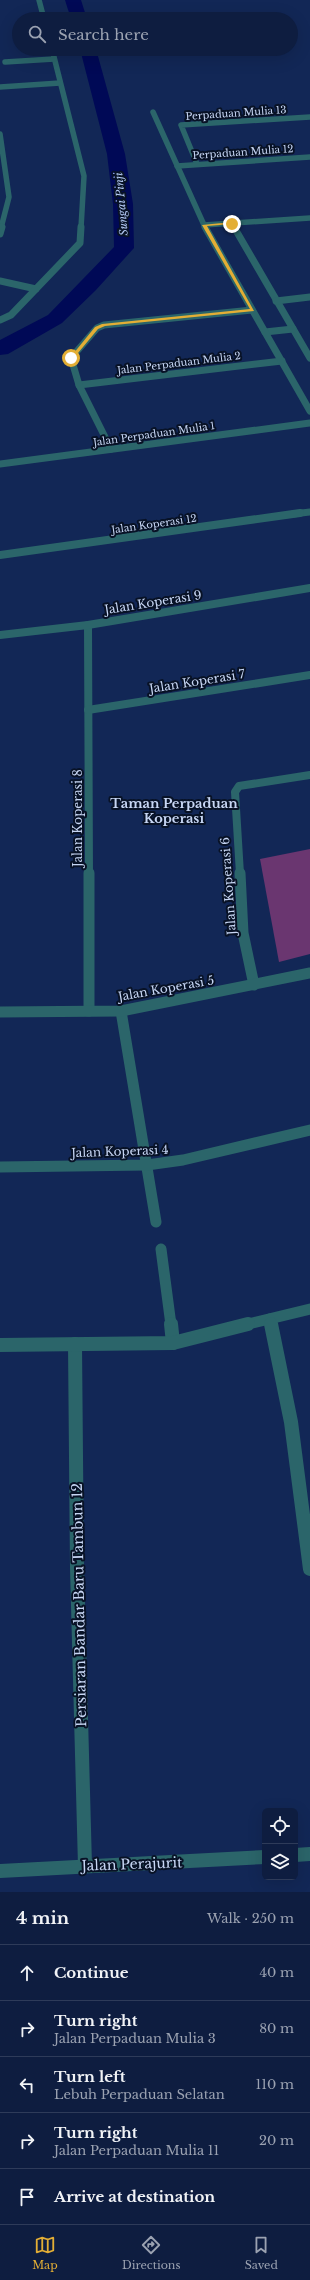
<!DOCTYPE html>
<html lang="en">
<head>
<meta charset="utf-8">
<style>
  :root { --surface:#0e1d40; --page:#172647; --text:#f1f3f6; --muted:#9ba2b1; --line:#2e3b59; --accent:#e3ae35 }
  body { margin:0; font-family:"Libre Baskerville",serif; background:var(--page); color:var(--text) }
  .controls { position:absolute; right:12px; bottom:12px; display:grid; overflow:hidden; border-radius:6px; box-shadow:0 4px 16px #0002 }
  .controls button { width:36px; height:36px; display:grid; place-items:center; padding:0; border:0; border-bottom:1px solid var(--line); background:var(--surface); color:var(--text); font:20px sans-serif }
  .stop { position:absolute; width:12px; height:12px; margin:-9px; border:3px solid #e3ae35; border-radius:50%; background:#fff }
  .stop.end { background:#e3ae35; border-color:#fff; box-shadow:0 1px 4px #0008 }
  .list { margin:0; padding:0; list-style:none }
  h2 { display:flex; justify-content:space-between; align-items:center; height:52px; margin:0; padding:0 16px; font-size:17px }
  h2 small { font-size:13px; font-weight:400; color:var(--muted) }
  .list li { display:grid; grid-template-columns:26px 1fr auto; gap:12px; align-items:center; box-sizing:border-box; height:56px; padding:0 16px; border-top:1px solid var(--line) }
  .list b { display:block; font-size:15px; white-space:nowrap }
  .list p { margin:0; font-size:13px; white-space:nowrap; color:var(--muted) }
  .list em { font-size:13px; font-style:normal; color:var(--muted) }
  .icon { flex:none; width:22px; height:22px; fill:none; stroke:currentColor; stroke-width:2; stroke-linecap:round; stroke-linejoin:round }
  .map { position:relative; flex:none; width:310px; height:1892px; overflow:hidden }
  .search { position:absolute; background:var(--surface); box-shadow:0 4px 16px #0002; left:12px; right:12px; top:12px; height:44px; display:flex; align-items:center; gap:10px; box-sizing:border-box; padding:0 14px; border-radius:22px; color:var(--muted); font-size:15px }
  .sheet { height:332px; background:var(--surface) }
  nav { display:flex; justify-content:space-around; align-items:center; box-sizing:border-box; height:56px; border-top:1px solid var(--line); background:var(--surface); font-size:11px; color:var(--muted) }
  nav a { display:grid; justify-items:center; gap:2px }
  nav .on { color:var(--accent) }
  .map>svg:first-child { display:block }
</style>
</head>
<body>
<div class="map">
<svg width="310" height="1892" viewBox="0 0 310 1892">
  <rect width="100%" height="100%" fill="#122756"/>
  <!-- green -->
  <polygon fill="#6a3670" points="310,849 310,954 279,962 260,859"/>
  <g fill="none" stroke-linecap="round" stroke-linejoin="round">
    <!-- river -->
    <g fill="#000956" fill-rule="evenodd">
      <polygon points="65,0 81,0 87,19 71,19"/>
      <polygon points="80,49 96,49 125,154 133,204 134,248 96,290 62,323 8,354 0,355 0,340 48,315 114,247 113,204 107,154"/>
    </g>
    <!-- minor-far4 -->
    <g stroke="#2b656a" stroke-width="5.5">
      <polyline points="39,0 44,19"/>
      <polyline points="52,49 84,176 81,228"/>
      <polyline points="5,62 54,59"/>
      <polyline points="0,87 60,83"/>
      <polyline points="153,112 204,225 310,218"/>
      <polyline points="0,134 9,197 1,228"/>
      <polyline points="197,164 181,125 310,117"/>
      <polyline points="177,166 310,157"/>
      <polyline points="232,224 234,228"/>
    </g>
    <!-- minor-far3 -->
    <g stroke="#2b656a" stroke-width="7">
      <polyline points="234,227 310,358"/>
      <polyline points="0,234 2,227"/>
      <polyline points="0,281 36,289"/>
      <polyline points="276,301 310,297"/>
      <polyline points="0,320 11,315 80,243 81,227"/>
      <polyline points="265,332 293,329"/>
      <polyline points="79,385 282,361"/>
      <polyline points="111,449 79,385 71,358 97,328 104,325 252,310"/>
      <polyline points="0,464 310,423"/>
      <polyline points="293,514 310,512"/>
    </g>
    <!-- minor-far2 -->
    <g stroke="#2b656a" stroke-width="8">
      <polyline points="0,555 300,513"/>
      <polyline points="88,625 89,874"/>
      <polyline points="0,635 88,625 310,588"/>
      <polyline points="88,710 310,675"/>
      <polyline points="240,874 235,792 239,786 310,775"/>
    </g>
    <!-- minor-far1 -->
    <g stroke="#2b656a" stroke-width="11">
      <polyline points="89,873 89,1011"/>
      <polyline points="240,873 243,933 254,985"/>
      <polyline points="121,1011 156,1222"/>
      <polyline points="0,1012 121,1011 310,973"/>
      <polyline points="0,1167 147,1165 183,1160 310,1130"/>
      <polyline points="161,1249 171,1325"/>
      <polyline points="270,1319 271,1325"/>
      <polyline points="244,1325 310,1309"/>
    </g>
    <!-- minor -->
    <g stroke="#2b656a" stroke-width="14">
      <polyline points="171,1324 173,1343"/>
      <polyline points="271,1324 291,1422 310,1569"/>
      <polyline points="75,1344 77,1568 85,1866"/>
      <polyline points="0,1345 173,1343 248,1324"/>
    </g>
    <!-- tertiary-far2 -->
    <polyline stroke="#2b656a" stroke-width="5.5" points="204,225 206,228"/>
    <!-- tertiary-far1 -->
    <polyline stroke="#2b656a" stroke-width="7" points="205,227 310,411"/>
    <!-- tertiary -->
    <g stroke="#2b656a" stroke-width="14">
      <polyline points="295,1855 310,1854"/>
      <polyline points="0,1871 265,1857"/>
    </g>
  </g>
  <!-- route -->
  <polygon fill="#e3ae35" points="232,222 233,224 207,226 254,311 105,326 98,329 73,359 69,359 95,327 102,324 250,309 202,225"/>
  <g text-anchor="middle" dominant-baseline="central" stroke-width="4" stroke-linejoin="round" paint-order="stroke">
    <!-- far-street labels -->
    <g font-size="10" fill="#c7d6f4" stroke="#081226">
      <text transform="translate(236 113) rotate(-4)">Perpaduan Mulia 13</text>
      <text transform="translate(243 152) rotate(-4)">Perpaduan Mulia 12</text>
      <text transform="translate(179 363) rotate(-7)">Jalan Perpaduan Mulia 2</text>
      <text transform="translate(154 434) rotate(-8)">Jalan Perpaduan Mulia 1</text>
      <text transform="translate(154 524) rotate(-8)">Jalan Koperasi 12</text>
    </g>
    <!-- far-water labels -->
    <g font-size="11" font-style="italic" fill="#b2c8f3" stroke="#081226">
      <text transform="translate(121 204) rotate(-95)">Sungai Pinji</text>
    </g>
    <!-- street labels -->
    <g font-size="12" fill="#c7d6f4" stroke="#081226">
      <text transform="translate(153 602) rotate(-9)">Jalan Koperasi 9</text>
      <text transform="translate(197 681) rotate(-9)">Jalan Koperasi 7</text>
      <text transform="translate(77 818) rotate(-90)">Jalan Koperasi 8</text>
      <text transform="translate(228 886) rotate(-94)">Jalan Koperasi 6</text>
      <text transform="translate(166 988) rotate(-10)">Jalan Koperasi 5</text>
      <text transform="translate(120 1151) rotate(-2)">Jalan Koperasi 4</text>
    </g>
    <!-- neighbourhood labels -->
    <g font-size="13" font-weight="bold" fill="#c7d6f4" stroke="#081226">
      <text x="174" y="803">Taman Perpaduan<tspan x="174" dy="15">Koperasi</tspan></text>
    </g>
    <!-- near-street labels -->
    <g font-size="14" fill="#c7d6f4" stroke="#081226">
      <text transform="translate(79 1605) rotate(-91)">Persiaran Bandar Baru Tambun 12</text>
      <text transform="translate(132 1864) rotate(-2)">Jalan Perajurit</text>
    </g>
  </g>
</svg>
<div class="controls">
<button><svg class="icon" aria-label="locate" viewBox="0 0 24 24"><circle cx="12" cy="12" r="6"/><path d="M12 2v4M12 18v4M2 12h4M18 12h4"/></svg></button>
<button><svg class="icon" aria-label="layers" viewBox="0 0 24 24"><path d="M12 4l9 5-9 5-9-5zM3 14l9 5 9-5"/></svg></button>
</div>
<div class="stop" style="left:71px;top:358px"></div>
<div class="stop end" style="left:232px;top:224px"></div>
<div class="search"><svg class="icon" aria-label="search" viewBox="0 0 24 24"><circle cx="10" cy="10" r="6"/><path d="M15 15l6 6"/></svg>Search here</div>
</div>
<section class="sheet">
<h2>4 min<small>Walk · 250 m</small></h2>
<ul class="list">
<li><svg class="icon" aria-label="ahead" viewBox="0 0 24 24"><path d="M12 20V5M6 11l6-6 6 6"/></svg><div><b>Continue</b></div><em>40 m</em></li>
<li><svg class="icon" aria-label="right" viewBox="0 0 24 24"><path d="M7 20v-9h11M14 6l5 5-5 5"/></svg><div><b>Turn right</b><p>Jalan Perpaduan Mulia 3</p></div><em>80 m</em></li>
<li><svg class="icon" aria-label="left" viewBox="0 0 24 24"><path d="M17 20v-9H6M10 6l-5 5 5 5"/></svg><div><b>Turn left</b><p>Lebuh Perpaduan Selatan</p></div><em>110 m</em></li>
<li><svg class="icon" aria-label="right" viewBox="0 0 24 24"><path d="M7 20v-9h11M14 6l5 5-5 5"/></svg><div><b>Turn right</b><p>Jalan Perpaduan Mulia 11</p></div><em>20 m</em></li>
<li><svg class="icon" aria-label="arrive" viewBox="0 0 24 24"><path d="M6 21V4h12l-3 4 3 4H6"/></svg><div><b>Arrive at destination</b></div></li>
</ul>
</section>
<nav>
<a class="on"><svg class="icon" aria-label="map" viewBox="0 0 24 24"><path d="M3 6l6-2 6 2 6-2v14l-6 2-6-2-6 2zM9 4v14M15 6v14"/></svg>Map</a>
<a><svg class="icon" aria-label="directions" viewBox="0 0 24 24"><path d="M12 3l9 9-9 9-9-9zM9 14v-3h6M13 9l2 2-2 2"/></svg>Directions</a>
<a><svg class="icon" aria-label="saved" viewBox="0 0 24 24"><path d="M7 4h10v16l-5-4-5 4z"/></svg>Saved</a>
</nav>
</body>
</html>
